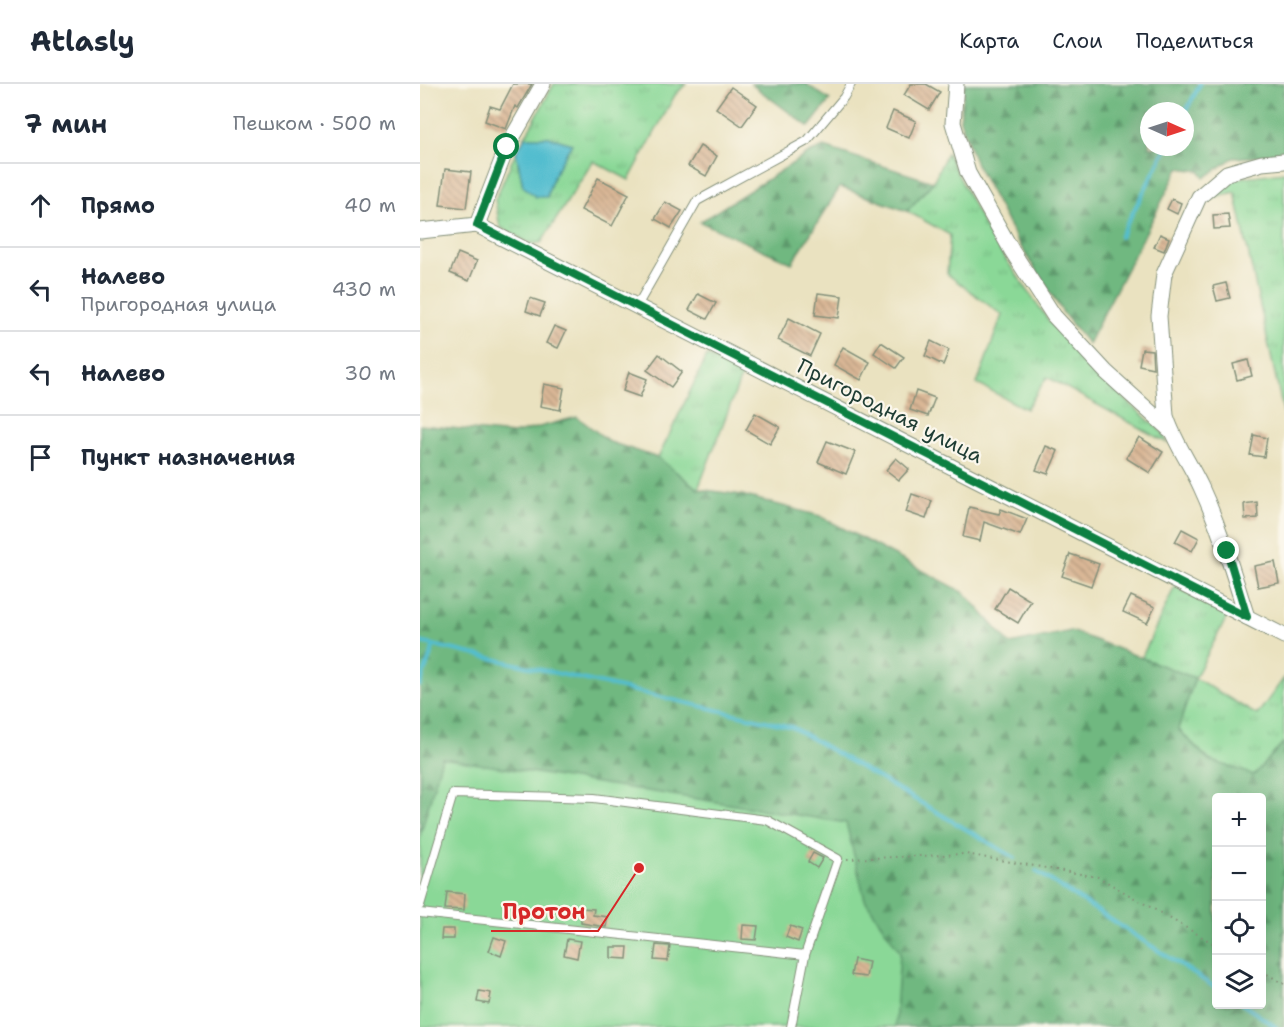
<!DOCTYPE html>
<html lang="ru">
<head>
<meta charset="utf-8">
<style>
  :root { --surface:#fff; --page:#f2f2f3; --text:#1f2937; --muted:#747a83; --line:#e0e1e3 }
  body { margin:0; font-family:"Shantell Sans",sans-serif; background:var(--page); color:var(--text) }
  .controls { position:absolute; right:18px; bottom:18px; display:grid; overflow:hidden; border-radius:6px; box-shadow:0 6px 24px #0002 }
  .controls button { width:54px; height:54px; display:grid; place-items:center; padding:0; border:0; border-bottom:2px solid var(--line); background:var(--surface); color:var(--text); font:30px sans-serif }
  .compass { position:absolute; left:720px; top:18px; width:54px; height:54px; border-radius:50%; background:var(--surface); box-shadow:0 6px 24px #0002; rotate:93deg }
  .stop { position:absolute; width:18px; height:18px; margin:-14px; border:4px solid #0b8043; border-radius:50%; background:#fff }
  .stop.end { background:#0b8043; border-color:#fff; box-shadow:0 2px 6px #0008 }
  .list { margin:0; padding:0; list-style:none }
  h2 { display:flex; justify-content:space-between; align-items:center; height:78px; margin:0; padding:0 24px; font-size:26px }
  h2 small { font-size:20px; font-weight:400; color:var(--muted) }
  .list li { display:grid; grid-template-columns:39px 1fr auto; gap:18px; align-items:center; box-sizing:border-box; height:84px; padding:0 24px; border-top:2px solid var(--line) }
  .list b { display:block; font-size:22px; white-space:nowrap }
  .list p { margin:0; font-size:20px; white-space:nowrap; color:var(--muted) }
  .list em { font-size:20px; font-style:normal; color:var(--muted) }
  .icon { flex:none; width:33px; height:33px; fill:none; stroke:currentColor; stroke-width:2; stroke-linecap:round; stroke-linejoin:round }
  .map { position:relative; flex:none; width:864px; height:943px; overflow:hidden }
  header { display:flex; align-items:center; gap:36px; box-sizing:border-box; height:84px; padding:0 30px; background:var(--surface); border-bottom:2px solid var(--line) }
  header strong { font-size:28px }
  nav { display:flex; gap:33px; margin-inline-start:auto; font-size:21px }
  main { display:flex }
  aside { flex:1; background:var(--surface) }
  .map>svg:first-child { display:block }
</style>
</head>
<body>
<header>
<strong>Atlasly</strong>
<nav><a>Карта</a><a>Слои</a><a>Поделиться</a></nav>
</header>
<main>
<aside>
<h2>7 мин<small>Пешком · 500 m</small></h2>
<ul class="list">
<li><svg class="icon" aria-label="ahead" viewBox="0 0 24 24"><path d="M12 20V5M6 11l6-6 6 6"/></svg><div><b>Прямо</b></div><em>40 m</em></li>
<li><svg class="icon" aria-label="left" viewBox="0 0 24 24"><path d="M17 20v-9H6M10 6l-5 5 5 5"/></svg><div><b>Налево</b><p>Пригородная улица</p></div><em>430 m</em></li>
<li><svg class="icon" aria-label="left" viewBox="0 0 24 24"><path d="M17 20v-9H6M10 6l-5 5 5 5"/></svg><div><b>Налево</b></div><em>30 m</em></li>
<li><svg class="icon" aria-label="arrive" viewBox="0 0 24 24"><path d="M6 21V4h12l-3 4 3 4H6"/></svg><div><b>Пункт назначения</b></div></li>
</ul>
</aside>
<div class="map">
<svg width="864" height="943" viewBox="0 0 864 943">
  <defs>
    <pattern id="grass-tufts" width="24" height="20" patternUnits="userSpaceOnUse" patternTransform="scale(1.5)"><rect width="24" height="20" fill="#8ad897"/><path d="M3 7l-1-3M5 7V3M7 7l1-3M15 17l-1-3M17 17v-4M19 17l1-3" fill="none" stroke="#77ba83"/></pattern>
    <pattern id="forest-firs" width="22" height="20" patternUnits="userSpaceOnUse" patternTransform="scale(1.5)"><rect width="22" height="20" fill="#6fb880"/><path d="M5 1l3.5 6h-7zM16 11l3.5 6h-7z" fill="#5b976a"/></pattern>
    <pattern id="building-back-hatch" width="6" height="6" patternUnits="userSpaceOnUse" patternTransform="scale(1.5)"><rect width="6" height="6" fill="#dab796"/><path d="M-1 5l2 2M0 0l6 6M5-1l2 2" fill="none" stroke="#b0967b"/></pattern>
  </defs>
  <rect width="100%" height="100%" fill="#fbf7ec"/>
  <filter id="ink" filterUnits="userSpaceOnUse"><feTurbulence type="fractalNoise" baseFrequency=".0167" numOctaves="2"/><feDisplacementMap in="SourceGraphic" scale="12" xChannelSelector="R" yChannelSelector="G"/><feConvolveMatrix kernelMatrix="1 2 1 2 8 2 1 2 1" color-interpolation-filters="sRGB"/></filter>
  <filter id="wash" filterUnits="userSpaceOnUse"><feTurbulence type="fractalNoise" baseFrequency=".008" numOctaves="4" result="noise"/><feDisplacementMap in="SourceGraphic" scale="24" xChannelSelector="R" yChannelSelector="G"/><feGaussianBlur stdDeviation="1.35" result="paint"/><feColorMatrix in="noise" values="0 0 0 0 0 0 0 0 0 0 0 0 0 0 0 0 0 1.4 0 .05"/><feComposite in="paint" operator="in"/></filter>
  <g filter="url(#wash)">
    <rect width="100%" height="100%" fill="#eae2c0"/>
    <!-- grass -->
    <g fill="url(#grass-tufts)" stroke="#548a66" stroke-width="1.5">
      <path d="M134,0h132l-11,11 -46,85 -36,-19 -52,82 -10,1 -31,-17 -5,-27 21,-48 7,34 24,11c4,-20 14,-36 25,-53l-23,-7h-24z"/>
      <polygon points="527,69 568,150 629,237 680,293 744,350 747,359 627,293 606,325 557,300 582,231 527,190 530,151 487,127 513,98"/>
      <polygon points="864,88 864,331 815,108 785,116 811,95"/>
      <polygon points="287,272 323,288 278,405 238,374"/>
      <polygon points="755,502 808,531 775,594 837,631 864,594 864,658 834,691 789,676 758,645 722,573"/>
    </g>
    <!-- forest -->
    <g fill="url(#forest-firs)" stroke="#477a5a" stroke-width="1.5" fill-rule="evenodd">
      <polygon points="331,0 386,0 410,16 389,43"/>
      <path d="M545,0h319v71l-51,3 -29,20 -4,-7 -21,-3 -91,176 -24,-30 -46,-72 -43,-80 -15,-42zM729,27h36v36h-36z"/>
      <polygon points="404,63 513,98 487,127 420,103 372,179 280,138 389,69"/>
      <path d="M157,333l33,25 48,16 40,31 44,6 78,21 145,77 45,51 61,-13 124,47 -17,51 31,31 45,15 30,-33v285h-389l5,-75 -35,-52 -19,-77 -404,-65 -22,78v-411l93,9zM796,714h46v206h-46z"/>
    </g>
    <!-- garden -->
    <polygon fill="#8ad897" stroke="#548a66" stroke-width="1.5" points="22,674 426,739 445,816 480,868 475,943 0,943 0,752"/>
    <!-- water -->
    <path fill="#53bdcf" stroke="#397d82" stroke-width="1.5" d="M105,53h24l23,7c-11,17 -21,33 -25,53h-11l-13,-11 -7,-34z"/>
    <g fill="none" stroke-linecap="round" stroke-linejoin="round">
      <!-- stream -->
      <g stroke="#53bdcf" stroke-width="4">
        <polyline points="765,29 780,0"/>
        <polyline points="700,153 747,63"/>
        <polyline points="0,558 372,643 595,774"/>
        <polyline points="0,601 14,561"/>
        <polyline points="616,787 796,904"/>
        <polyline points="822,920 856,943"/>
      </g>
    </g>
    <g id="blocks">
      <!-- building -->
      <g fill="url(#building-back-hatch)">
        <polygon points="93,0 112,0 98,24 95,22 86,45 65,37 70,22 80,25"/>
        <polygon points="491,0 506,0 520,8 509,26 484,11"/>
        <polygon points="311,3 337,21 322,42 296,24"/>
        <polygon points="473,27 496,37 489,54 466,44"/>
        <polygon points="280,62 297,72 286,92 268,82"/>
        <polygon points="25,85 51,88 46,124 20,121"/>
        <polygon points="178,94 209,110 192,142 161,126"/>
        <polygon points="752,115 761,119 757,130 747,125"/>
        <polygon points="245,118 262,127 251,144 235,135"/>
        <polygon points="808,130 810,144 794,145 793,131"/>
        <polygon points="740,150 749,154 744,167 734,163"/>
        <polygon points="38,169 57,177 49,197 30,189"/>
        <polygon points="806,199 810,214 797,217 793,202"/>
        <polygon points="398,209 422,212 419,234 395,231"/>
        <polygon points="278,210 296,219 287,235 269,226"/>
        <polygon points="110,214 125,219 120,232 106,227"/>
        <polygon points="369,234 400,250 390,272 358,256"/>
        <polygon points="134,242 146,247 138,264 126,259"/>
        <polygon points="511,257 529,266 523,281 505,272"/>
        <polygon points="461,258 484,273 476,284 454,269"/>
        <polygon points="423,263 450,278 441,296 414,281"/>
        <polygon points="722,265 732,266 733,284 719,281"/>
        <polygon points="239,270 262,288 251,303 227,286"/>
        <polygon points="828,276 832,292 817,296 813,280"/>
        <polygon points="209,288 227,295 220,313 203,307"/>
        <polygon points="124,300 144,304 140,326 120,322"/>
        <polygon points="496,307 515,314 508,332 490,326"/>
        <polygon points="335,329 360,343 350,360 326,346"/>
        <polygon points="834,351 847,354 844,373 830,371"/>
        <polygon points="719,353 743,368 730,389 706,374"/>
        <polygon points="407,357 435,368 426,390 398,378"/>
        <polygon points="626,362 638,367 628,390 616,386"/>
        <polygon points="476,374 489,385 479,396 466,386"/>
        <polygon points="492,410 512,417 506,435 486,428"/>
        <polygon points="837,418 838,434 825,435 824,420"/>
        <polygon points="549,423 579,430 581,425 607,435 600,451 564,438 560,457 543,453"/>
        <polygon points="762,445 779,454 772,467 755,458"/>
        <polygon points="650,470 679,480 671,502 642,492"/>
        <polygon points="855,478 859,499 838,503 834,482"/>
        <polygon points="588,503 611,517 598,539 575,525"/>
        <polygon points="711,512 735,523 727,539 703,528"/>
        <polygon points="393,769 403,774 397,784 388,778"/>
        <polygon points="27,808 45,810 44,826 25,825"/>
        <polygon points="161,824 174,825 173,831 188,833 186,843 161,839"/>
        <polygon points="323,841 338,842 336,856 322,855"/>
        <polygon points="370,842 382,846 378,858 366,853"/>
        <polygon points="22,845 34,845 34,855 21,855"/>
        <polygon points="74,853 86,857 81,872 69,867"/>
        <polygon points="147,855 160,857 157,874 144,871"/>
        <polygon points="236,861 250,862 248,877 234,876"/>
        <polygon points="191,863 208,863 207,875 191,874"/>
        <polygon points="434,875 449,878 446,893 431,891"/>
        <polygon points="59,907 71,909 69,920 57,918"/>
      </g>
    </g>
  </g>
  <g filter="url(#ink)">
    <use href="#blocks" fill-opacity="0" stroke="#84907a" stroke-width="1.5"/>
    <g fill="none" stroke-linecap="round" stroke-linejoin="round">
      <!-- lane casing -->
      <g stroke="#84907a" stroke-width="10">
        <g id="lane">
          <polyline points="217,222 277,117 387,57 424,13 431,0"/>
          <polyline points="0,821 33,710 174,714 347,736 418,775 385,871 371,943"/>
          <polyline points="0,829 385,871"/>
        </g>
      </g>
      <!-- street casing -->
      <g stroke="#84907a" stroke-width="17">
        <g id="street">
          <polyline points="536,0 533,39 548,89 592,167 634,232 686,288 749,345"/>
          <polyline points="57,141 864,552"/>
          <polyline points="0,147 57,141 87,63 123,0"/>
          <path d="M827,533c-14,-44 -27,-89 -46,-130 -11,-24 -27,-45 -35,-71l-7,-100 5,-42 35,-77 28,-24 35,-10 22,-2"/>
        </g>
      </g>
      <!-- path -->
      <g stroke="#84907a" stroke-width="2" stroke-dasharray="1.5 4.5" stroke-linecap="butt">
        <polyline points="427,775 545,770 678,793 796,861"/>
        <polyline points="842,887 864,900"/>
      </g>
      <!-- lane -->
      <use href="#lane" stroke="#fff" stroke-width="8"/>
      <!-- street -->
      <use href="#street" stroke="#fff" stroke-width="15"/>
    </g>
  </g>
  <g fill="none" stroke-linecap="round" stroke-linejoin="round" filter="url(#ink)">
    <!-- route -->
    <polyline stroke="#0b8043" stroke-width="8" points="87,63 57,141 827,533 807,467"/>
  </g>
  <g text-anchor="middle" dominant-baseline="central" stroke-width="4.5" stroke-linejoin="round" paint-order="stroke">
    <!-- street labels -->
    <g font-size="21" fill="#1f3d34" stroke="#fbf7ec">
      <text transform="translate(470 327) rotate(27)">Пригородная улица</text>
    </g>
  </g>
  <!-- callouts -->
  <path fill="none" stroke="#d62828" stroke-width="2" d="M219 784L178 847H71"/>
  <circle fill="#d62828" stroke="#fbf7ec" stroke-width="2" cx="219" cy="784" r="6"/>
  <g font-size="22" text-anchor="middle" font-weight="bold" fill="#d62828" stroke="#fbf7ec" stroke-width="4.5" stroke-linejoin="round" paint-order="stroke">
    <text x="124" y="835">Протон</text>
  </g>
</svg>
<div class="controls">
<button>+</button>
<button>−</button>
<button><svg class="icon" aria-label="locate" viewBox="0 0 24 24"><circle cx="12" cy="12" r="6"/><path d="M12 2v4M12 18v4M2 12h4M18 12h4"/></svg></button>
<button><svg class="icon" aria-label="layers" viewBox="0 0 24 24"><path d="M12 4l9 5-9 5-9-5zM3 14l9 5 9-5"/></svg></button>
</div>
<svg class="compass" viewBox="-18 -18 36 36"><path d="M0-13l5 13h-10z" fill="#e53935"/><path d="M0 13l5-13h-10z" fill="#747a83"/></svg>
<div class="stop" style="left:87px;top:63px"></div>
<div class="stop end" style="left:807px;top:467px"></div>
</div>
</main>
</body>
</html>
